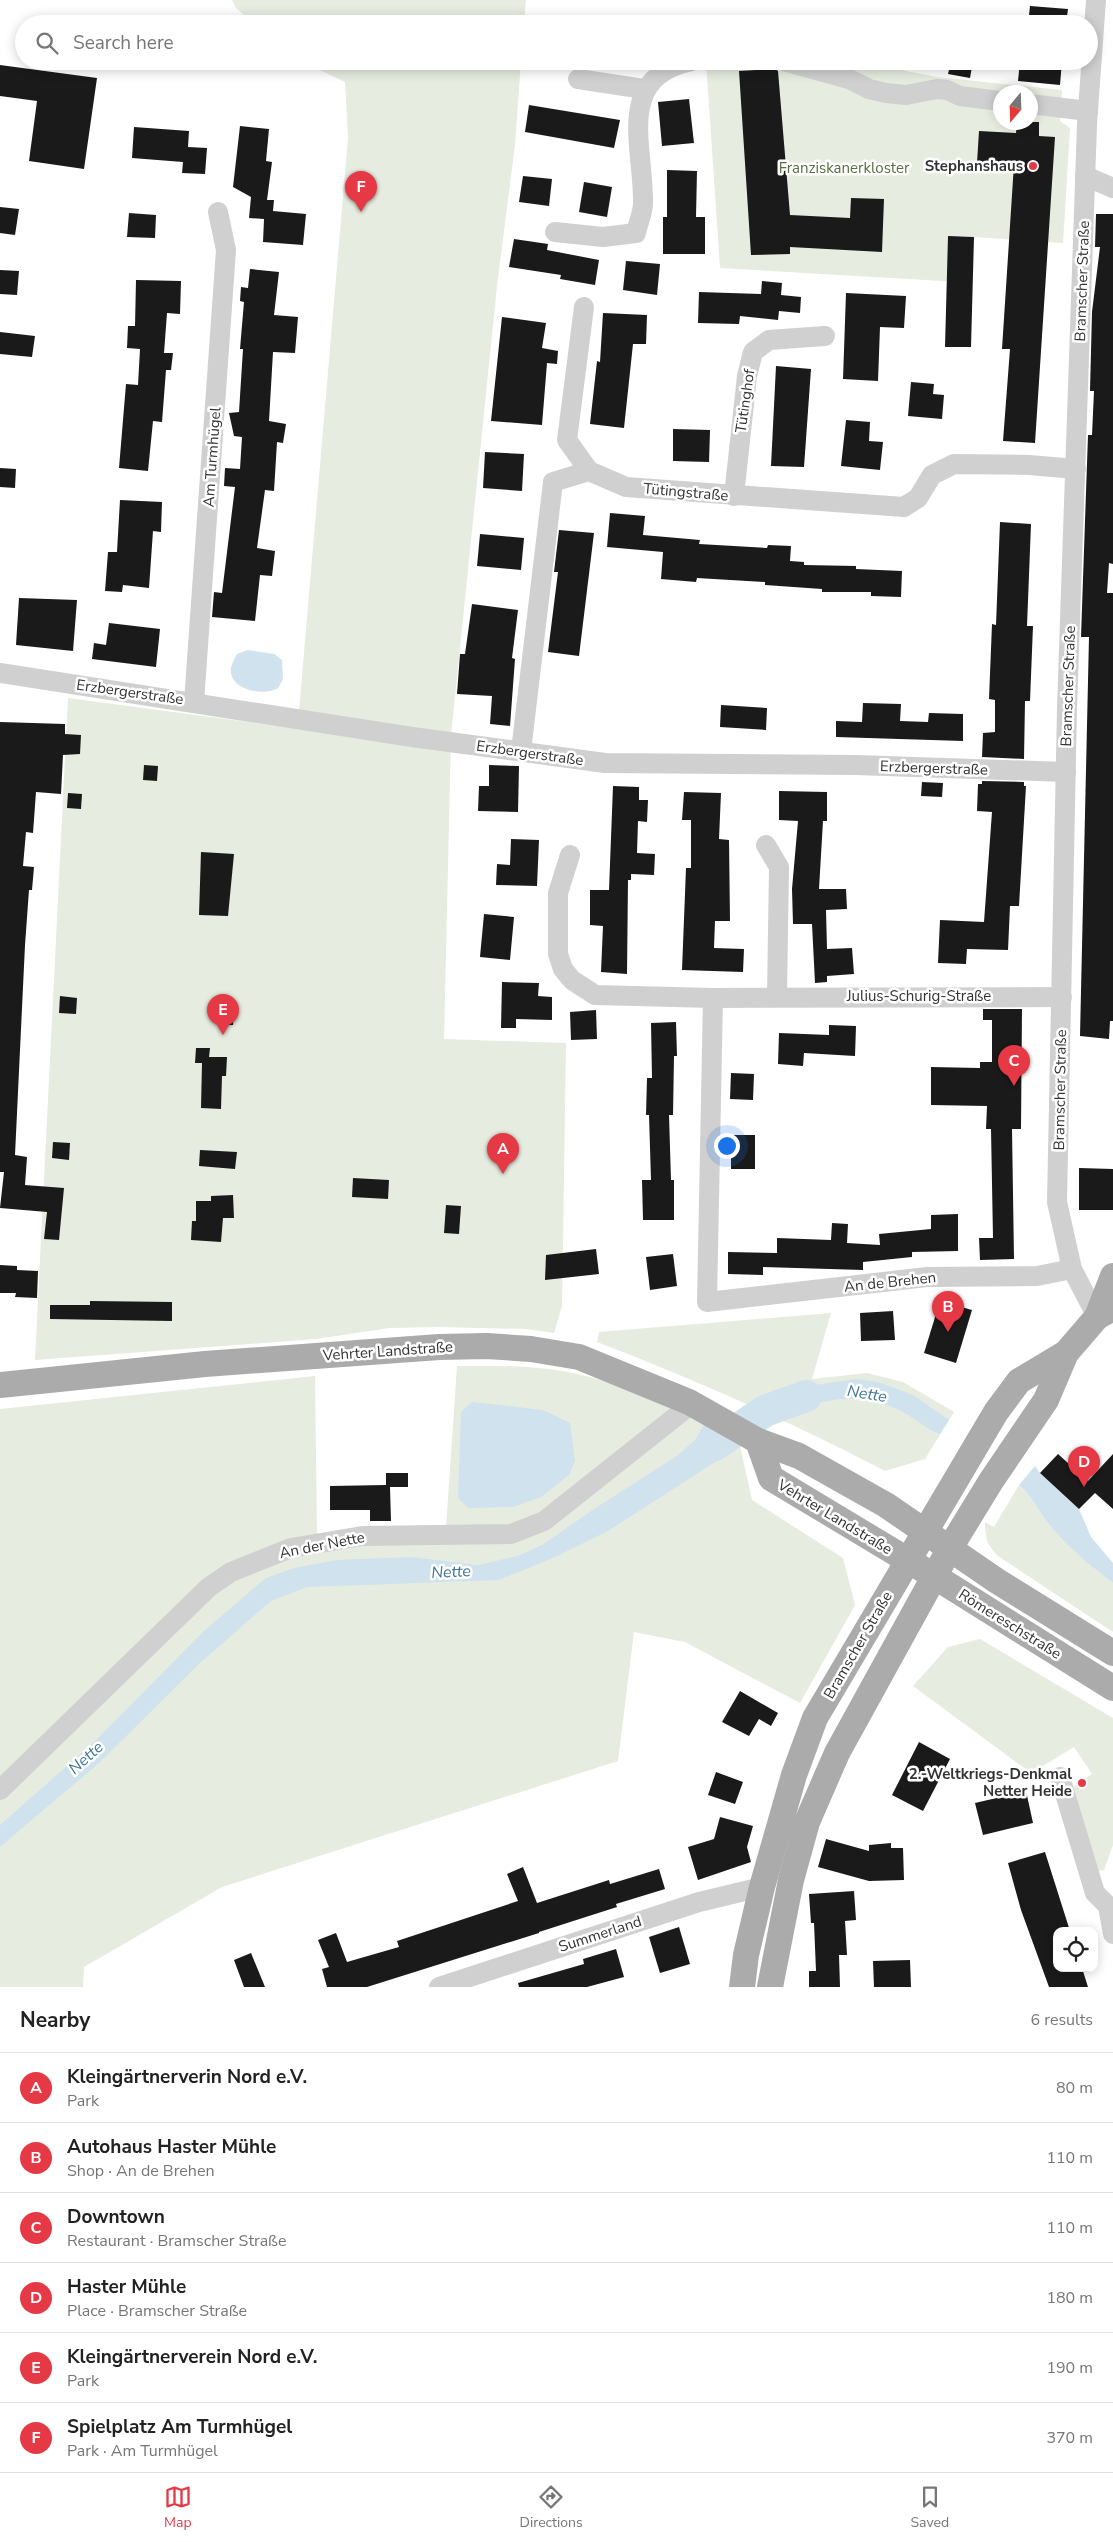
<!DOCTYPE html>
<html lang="en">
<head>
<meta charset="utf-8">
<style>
  :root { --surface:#fff; --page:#f2f2f2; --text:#222; --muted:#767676; --line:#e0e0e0; --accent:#e63946 }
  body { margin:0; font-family:"Nunito Sans",sans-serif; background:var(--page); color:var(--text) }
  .controls { position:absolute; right:15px; bottom:15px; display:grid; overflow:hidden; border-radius:10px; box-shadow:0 2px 12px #0003 }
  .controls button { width:45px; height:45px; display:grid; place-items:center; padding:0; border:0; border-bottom:1px solid var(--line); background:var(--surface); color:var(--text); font:25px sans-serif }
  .compass { position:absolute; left:993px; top:85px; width:45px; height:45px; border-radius:50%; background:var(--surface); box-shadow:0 2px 12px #0003; rotate:199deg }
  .you { position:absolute; left:726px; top:1145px; width:18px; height:18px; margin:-12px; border:4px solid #fff; border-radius:50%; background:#1a73e8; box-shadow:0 0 0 8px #1a73e833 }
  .badge { display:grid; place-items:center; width:32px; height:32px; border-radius:50%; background:var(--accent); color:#fff; font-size:16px; font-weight:700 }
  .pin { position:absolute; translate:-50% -41px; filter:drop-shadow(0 1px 2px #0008) }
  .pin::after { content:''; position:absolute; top:26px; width:18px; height:15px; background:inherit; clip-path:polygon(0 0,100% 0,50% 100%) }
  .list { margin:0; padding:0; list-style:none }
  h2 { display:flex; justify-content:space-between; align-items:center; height:65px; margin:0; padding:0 20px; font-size:21px }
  h2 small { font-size:16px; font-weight:400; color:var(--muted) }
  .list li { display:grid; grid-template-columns:32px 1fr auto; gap:15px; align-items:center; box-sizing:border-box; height:70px; padding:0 20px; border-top:1px solid var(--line) }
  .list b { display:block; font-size:19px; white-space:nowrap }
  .list p { margin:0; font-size:16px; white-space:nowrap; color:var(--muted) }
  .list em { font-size:16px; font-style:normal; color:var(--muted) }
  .icon { flex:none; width:28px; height:28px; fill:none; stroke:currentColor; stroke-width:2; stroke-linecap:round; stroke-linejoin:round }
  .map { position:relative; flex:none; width:1113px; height:1987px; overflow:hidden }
  .search { position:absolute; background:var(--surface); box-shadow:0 2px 12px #0003; left:15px; right:15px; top:15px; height:55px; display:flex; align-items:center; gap:12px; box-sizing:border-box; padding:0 18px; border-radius:28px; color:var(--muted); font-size:19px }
  .sheet { height:485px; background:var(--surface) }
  nav { display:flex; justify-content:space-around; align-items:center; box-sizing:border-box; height:70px; border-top:1px solid var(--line); background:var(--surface); font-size:14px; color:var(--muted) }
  nav a { display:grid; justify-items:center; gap:2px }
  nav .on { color:var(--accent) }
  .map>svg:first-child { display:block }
</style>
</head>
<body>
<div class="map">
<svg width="1113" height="1987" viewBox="0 0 1113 1987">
  <rect width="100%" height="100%" fill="#fff"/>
  <!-- green -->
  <g fill="#e6ecdf" fill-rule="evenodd">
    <polygon points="232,0 526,0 524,24 254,24 236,8"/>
    <polygon points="301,61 521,61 515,145 497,286 451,736 444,1039 566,1043 562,1306 554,1333 526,1329 439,1327 389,1328 316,1339 35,1360 68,698 398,742 299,711 348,138 345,82"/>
    <path d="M706,61h149l82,16 125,13 -2,31 10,7 -7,115 -102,-7 -1,46 -240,-14zM1000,92h30v30h-30z"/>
    <path d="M831,1313l-19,66 55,-6 36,9 51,30 -29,47 -40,12c-94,-49 -189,-91 -288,-129l2,-10z"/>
    <path d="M457,1366c37,0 75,-1 111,6 62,12 119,42 172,74l12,54 91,58 12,47 -55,98 -115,-61 -51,-10 -16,129 -396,126 -138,80 -1,20h-83v-187l164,-159 -164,140v-372l315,-33 2,160 129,-8z"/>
    <path d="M1019,1485c12,10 17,22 26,34 20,24 43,45 68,64v49l-115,-76c-11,-11 -13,-18 -13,-34l9,5z"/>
    <polygon points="980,1639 1113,1718 1113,1845 1104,1870 1097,1871 1073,1787 1092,1774 1074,1747 1038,1769 1043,1782 913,1686 948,1647"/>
  </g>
  <!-- water -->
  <g fill="#cfe2ee">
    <path d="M248,650l26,4 8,6 1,19 -5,9c-12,8 -45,3 -47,-15 -1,-7 3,-13 6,-19z"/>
    <path d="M856,1379l22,3 35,13 36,25 -9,14c-10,-3 -26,-16 -37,-22 -39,-21 -84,-16 -121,7l-31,-14 52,-18z"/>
    <polygon points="472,1402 543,1410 570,1423 575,1461 569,1475 541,1497 513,1507 468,1508 458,1498 461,1412"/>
    <polygon points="704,1425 740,1446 608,1531 555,1557 499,1580 307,1587 271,1601 201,1662 100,1762 0,1847 0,1825 94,1742 204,1631 266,1578 294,1568 337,1560 411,1557 478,1565 518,1556 542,1545 594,1509 677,1456 695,1440"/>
    <path d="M1035,1466l5,7 39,36 12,28 22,26v20c-25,-19 -49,-39 -68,-64 -9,-12 -14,-24 -26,-34z"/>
  </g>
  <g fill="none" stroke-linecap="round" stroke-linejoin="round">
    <!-- river -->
    <polyline stroke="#cfe2ee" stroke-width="32" points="713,1446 765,1411 806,1396"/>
  </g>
  <!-- building -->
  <g fill="#1a1a1a">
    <polygon points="1030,6 1068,9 1066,24 1028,24"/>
    <polygon points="951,61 973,61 970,78 948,74"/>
    <polygon points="1020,61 1062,61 1060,85 1018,81"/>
    <polygon points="0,65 97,78 84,169 29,161 37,101 0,96"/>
    <polygon points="775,69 778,71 790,215 850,218 851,198 884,199 882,252 790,247 790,254 751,255 739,71"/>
    <polygon points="689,99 694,143 662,146 658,102"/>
    <polygon points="529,105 620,120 614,148 525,132"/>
    <polygon points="1017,122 1039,122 1039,136 1055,137 1035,443 1003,441 1010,349 1002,349 1014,164 977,163 979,131 1016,133"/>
    <polygon points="240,126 269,129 266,161 272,162 267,200 274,200 273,211 306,214 303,245 263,242 264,219 249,218 251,197 233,187"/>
    <polygon points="134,127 189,131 188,147 207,148 205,174 182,173 183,162 132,158"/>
    <polygon points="667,170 697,171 696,217 705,217 705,254 663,254 663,217 667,217"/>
    <polygon points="523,176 552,179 549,206 519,202"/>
    <polygon points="584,182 612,187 607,217 579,212"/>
    <polygon points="0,207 19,209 15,235 0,233"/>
    <polygon points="129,213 156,215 155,238 127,237"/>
    <polygon points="1096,214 1113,214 1113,564 1109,563 1107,593 1113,593 1113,1021 1110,1021 1109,1039 1080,1036 1089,637 1081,637 1088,435 1092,435 1094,391 1090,391 1092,312 1100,247 1095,247"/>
    <polygon points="948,236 974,237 971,347 945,347"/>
    <polygon points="514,239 548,244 547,250 599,260 595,285 560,279 561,275 509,267"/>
    <polygon points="626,261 660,264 657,295 623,290"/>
    <polygon points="250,269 279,272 274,315 298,317 295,353 273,352 269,421 286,424 283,443 277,442 274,491 265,490 257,548 275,551 272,576 260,575 255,621 212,617 214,592 222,593 235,487 224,486 225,468 240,469 242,437 234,436 229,413 239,412 243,349 240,349 244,302 240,301 241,287 248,288"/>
    <polygon points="0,270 19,271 17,295 0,294"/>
    <polygon points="136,280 181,281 180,314 167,313 164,353 173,353 171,370 166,370 162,422 153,421 148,471 119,468 126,384 138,385 140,349 127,348 128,326 135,326"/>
    <polygon points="762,281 782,283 781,295 801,297 800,313 779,311 778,320 740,316 739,324 698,323 699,292 761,294"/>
    <polygon points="846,293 906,296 904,328 880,327 878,381 843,379"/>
    <polygon points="603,313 647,315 646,344 633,344 624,428 590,424 597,361 600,362"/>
    <polygon points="502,317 546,323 542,348 558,351 557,364 547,363 542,425 491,421"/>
    <polygon points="0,332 35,336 32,357 0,354"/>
    <polygon points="776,366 811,369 804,467 771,466"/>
    <polygon points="911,382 934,384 933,394 944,395 942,419 908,416"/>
    <polygon points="846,420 870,422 869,441 883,442 880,470 841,466"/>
    <polygon points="673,429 710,430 709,462 673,461"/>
    <polygon points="485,452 524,454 522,491 483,488"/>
    <polygon points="0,468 16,469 15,488 0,487"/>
    <polygon points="120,500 162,502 161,532 153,531 149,588 123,585 122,592 105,591 108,552 117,552"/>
    <polygon points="610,513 645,516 643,535 700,540 699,544 767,548 768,545 791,546 790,561 804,562 804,565 856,566 856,569 902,571 901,597 871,596 871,592 822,592 822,589 765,585 765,582 697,578 696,582 661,579 663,552 607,547"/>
    <polygon points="1000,522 1031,524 1027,626 1033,626 1030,701 1025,701 1024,759 982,757 983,733 995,732 995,700 989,699 992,624 996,625"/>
    <polygon points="559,530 594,533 579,656 548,652 558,572 554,572"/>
    <polygon points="480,534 524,538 521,570 477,566"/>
    <polygon points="19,598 77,600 73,651 16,645"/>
    <polygon points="472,604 518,610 512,658 515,659 510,726 490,724 492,696 457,694 460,654 465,654"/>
    <polygon points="109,623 160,629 156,667 92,659 94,643 106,645"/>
    <polygon points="863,703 901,704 900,721 928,722 929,713 963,714 963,741 836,737 836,721 862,722"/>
    <polygon points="721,705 767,708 766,730 720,727"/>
    <polygon points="0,722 65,724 65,734 81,735 80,754 63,755 61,794 36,792 33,833 26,832 23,866 34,867 32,890 29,890 25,945 15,1155 27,1157 25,1185 64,1188 59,1240 44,1239 47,1212 0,1208 4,1172 0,1172"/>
    <polygon points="144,765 158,766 157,781 143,780"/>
    <polygon points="489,765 519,766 518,812 478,811 479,786 489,786"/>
    <polygon points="982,781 1024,782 1024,786 1026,786 1019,906 1010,906 1008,950 967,949 966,964 938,963 940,920 984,922 992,812 977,811 978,784 982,784"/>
    <polygon points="922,782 943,783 942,797 921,796"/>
    <polygon points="613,786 639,787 639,800 648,800 647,822 638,821 637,853 655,854 654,875 631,874 631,880 628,880 627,974 601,972 603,926 590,925 590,890 609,890"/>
    <polygon points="779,791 827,792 827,821 823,821 819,889 846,889 847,909 826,910 827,949 852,948 854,974 827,976 827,982 815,983 812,924 793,924 792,889 798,821 779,820"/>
    <polygon points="684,792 721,793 719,839 729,840 730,921 715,921 714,948 744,949 743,972 682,970 686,868 691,868 691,820 682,820"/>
    <polygon points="68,793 82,794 81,809 67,808"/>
    <polygon points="511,839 539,840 537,886 496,885 497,864 510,865"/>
    <polygon points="201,852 234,854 228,916 199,915"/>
    <polygon points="484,914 514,917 510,960 480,957"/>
    <polygon points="502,982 539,983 538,996 552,997 552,1020 516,1019 516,1028 501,1028"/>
    <polygon points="60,996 77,998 76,1014 59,1013"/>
    <polygon points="983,1009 1022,1009 1021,1129 1012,1129 1014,1259 980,1260 979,1238 993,1238 991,1129 986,1129 987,1106 931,1105 931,1067 980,1068 980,1062 992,1062 992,1020 983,1020"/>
    <polygon points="219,1010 234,1010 233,1025 219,1025"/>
    <polygon points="596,1010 597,1039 571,1040 570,1012"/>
    <polygon points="676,1022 677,1056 674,1056 673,1115 669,1115 671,1180 674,1180 674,1220 643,1220 642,1180 651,1180 649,1115 646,1115 647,1078 652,1078 651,1023"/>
    <polygon points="829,1025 856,1026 855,1056 804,1053 803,1066 778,1064 779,1033 829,1035"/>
    <polygon points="196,1048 210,1048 209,1057 227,1057 226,1076 222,1076 221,1109 201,1108 202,1063 195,1063"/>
    <polygon points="731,1073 754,1074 753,1100 730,1099"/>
    <rect x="731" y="1135" width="24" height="34"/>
    <polygon points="53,1142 70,1143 69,1160 52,1158"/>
    <polygon points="200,1150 237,1152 235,1169 199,1166"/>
    <polygon points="1079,1168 1113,1169 1113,1210 1079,1210"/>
    <polygon points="353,1178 389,1180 388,1199 352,1197"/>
    <polygon points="233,1195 234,1218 223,1218 221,1242 191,1240 192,1221 196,1221 196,1201 211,1201 211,1196"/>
    <polygon points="446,1205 461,1206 459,1234 444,1233"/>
    <polygon points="958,1214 958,1251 912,1252 912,1257 863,1262 863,1270 763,1267 763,1275 728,1274 728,1252 777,1253 777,1238 831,1240 832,1223 848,1224 847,1243 880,1245 879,1234 931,1229 931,1215"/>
    <polygon points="596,1249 599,1274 545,1280 546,1255"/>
    <polygon points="673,1254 677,1286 650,1290 646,1257"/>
    <polygon points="0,1265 17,1266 17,1270 38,1271 37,1298 15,1297 16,1293 0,1293"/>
    <polygon points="90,1301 172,1302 172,1321 50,1319 50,1305 90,1305"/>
    <polygon points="940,1301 972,1310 956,1363 924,1353"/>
    <polygon points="893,1311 895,1340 861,1341 860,1313"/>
    <polygon points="1058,1454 1088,1481 1113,1454 1113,1509 1095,1493 1079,1509 1040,1473"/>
    <polygon points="386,1473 408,1473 408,1487 390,1487 391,1521 370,1521 370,1510 330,1510 330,1486 386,1485"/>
    <polygon points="740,1691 778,1713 771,1726 759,1719 749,1736 722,1722"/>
    <polygon points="919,1742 950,1759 923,1811 892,1795"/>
    <polygon points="716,1772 743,1782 735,1804 708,1795"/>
    <polygon points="1026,1791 1033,1823 983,1835 975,1803"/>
    <polygon points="720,1817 753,1826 747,1847 751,1862 698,1880 688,1847 714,1839"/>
    <polygon points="826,1839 869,1851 869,1845 891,1843 891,1848 903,1848 904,1880 869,1881 818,1867"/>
    <polygon points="1045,1852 1070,1931 1057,1931 1057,1968 1082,1968 1088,1987 1049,1987 1021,1910 1008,1863"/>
    <polygon points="523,1867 537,1903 609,1880 610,1884 659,1869 665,1889 616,1904 617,1907 539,1932 539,1933 367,1987 327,1987 322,1969 329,1967 318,1940 336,1933 347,1962 399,1947 397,1941 518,1901 507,1874"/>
    <polygon points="854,1891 856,1920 845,1921 847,1955 839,1955 840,1987 809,1987 809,1971 816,1971 814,1923 811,1923 809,1894"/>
    <polygon points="679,1927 690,1964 660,1973 649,1937"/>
    <polygon points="616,1949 624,1977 587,1987 519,1987 518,1983 584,1964 583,1959"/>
    <polygon points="251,1953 265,1987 244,1987 234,1960"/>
    <polygon points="910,1960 911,1987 874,1987 873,1961"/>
  </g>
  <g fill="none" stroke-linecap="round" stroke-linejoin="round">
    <!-- minor -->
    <g stroke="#d0d0d0" stroke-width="20">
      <polyline points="1096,0 1087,124 1067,708 1057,1202 1072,1269 1097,1317"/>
      <polyline points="784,61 849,79 869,89 886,93 906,95 937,89 947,90 960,96 1000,101"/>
      <polyline points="578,79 644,89"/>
      <polyline points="1030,104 1088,111"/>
      <polyline points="1085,176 1113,188"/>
      <path d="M555,232l48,5 33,-4c2,-10 7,-20 7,-30 1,-57 -29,-126 49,-142"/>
      <polyline points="584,307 567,440 589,471"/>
      <polyline points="734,496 747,376 753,352 769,340 825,336"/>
      <polyline points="0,673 412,737 605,763 856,765 1066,772"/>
      <polyline points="194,702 226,250 218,212"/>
      <polyline points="521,751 553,482 589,471 626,487 904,507 918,498 932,475 954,464 1029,465 1076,469"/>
      <polyline points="766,845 779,867 777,996"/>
      <polyline points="570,855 558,893 558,954 563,969 572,980 595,995 713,998 1062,997"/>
      <polyline points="713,998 707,1302 927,1277 1037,1276 1072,1269"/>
      <polyline points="1060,1777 1095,1893 1108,1906 1113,1934"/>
      <polyline points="0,1790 209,1587 231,1572 291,1548 362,1536 511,1534 544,1521 684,1410 689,1402"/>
      <polyline points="439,1987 699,1902 762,1887"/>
    </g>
    <!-- major -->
    <g stroke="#ababab" stroke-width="26">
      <polyline points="1097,1317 1113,1276"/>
      <polyline points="0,1385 205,1364 439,1347 487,1346 531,1349 579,1357 689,1402 758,1441 799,1456 886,1505 997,1581 1113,1653"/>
      <polyline points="758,1441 771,1478 934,1576 1113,1688"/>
      <polyline points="742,1987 746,1955 762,1887 794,1775 815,1718 996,1412 1019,1381 1066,1353 1097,1317 1113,1308"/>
      <polyline points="770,1987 791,1880 807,1822 837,1753 950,1548 991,1481 1046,1400 1066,1353"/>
    </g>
  </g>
  <!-- markers -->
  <g fill="#e63946" stroke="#fff" stroke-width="2">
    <circle cx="1033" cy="166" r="5"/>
    <circle cx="1082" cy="1783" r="5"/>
  </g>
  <g text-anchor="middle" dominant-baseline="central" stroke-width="5" stroke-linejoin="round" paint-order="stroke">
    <!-- poi labels -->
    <g font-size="15" font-weight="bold" fill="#333" stroke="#fff" text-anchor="end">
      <text x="1023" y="166">Stephanshaus</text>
      <text x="1072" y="1774">2.-Weltkriegs-Denkmal<tspan x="1072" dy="17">Netter Heide</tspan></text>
    </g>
    <!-- park labels -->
    <g font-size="15" fill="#56703f" stroke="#fff">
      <text x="844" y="168">Franziskanerkloster</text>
    </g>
    <!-- street labels -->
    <g font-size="15" fill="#333" stroke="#fff">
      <text transform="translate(1082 281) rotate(-88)">Bramscher Straße</text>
      <text transform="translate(745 401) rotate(-82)">Tütinghof</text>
      <text transform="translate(212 457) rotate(-86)">Am Turmhügel</text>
      <text transform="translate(686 492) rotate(5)">Tütingstraße</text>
      <text transform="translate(1068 686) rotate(-88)">Bramscher Straße</text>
      <text transform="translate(130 692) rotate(8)">Erzbergerstraße</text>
      <text transform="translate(530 753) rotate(8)">Erzbergerstraße</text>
      <text transform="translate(934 768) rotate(2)">Erzbergerstraße</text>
      <text x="919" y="996">Julius-Schurig-Straße</text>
      <text transform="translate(1060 1090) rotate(-89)">Bramscher Straße</text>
      <text transform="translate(890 1282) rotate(-6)">An de Brehen</text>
      <text transform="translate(388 1351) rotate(-4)">Vehrter Landstraße</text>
      <text transform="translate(835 1517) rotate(31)">Vehrter Landstraße</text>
      <text transform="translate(322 1545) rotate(-11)">An der Nette</text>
      <text transform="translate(1010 1624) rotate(32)">Römereschstraße</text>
      <text transform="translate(858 1645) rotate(-60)">Bramscher Straße</text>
      <text transform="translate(600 1934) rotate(-18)">Summerland</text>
    </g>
    <!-- water labels -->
    <g font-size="16" font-style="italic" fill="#3f7597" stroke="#fff">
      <text transform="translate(867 1394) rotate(9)">Nette</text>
      <text transform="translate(451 1572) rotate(-3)">Nette</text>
      <text transform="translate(86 1758) rotate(-42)">Nette</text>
    </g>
  </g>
</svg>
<div class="controls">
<button><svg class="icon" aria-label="locate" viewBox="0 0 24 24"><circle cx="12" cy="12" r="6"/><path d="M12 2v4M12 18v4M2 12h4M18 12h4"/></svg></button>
</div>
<svg class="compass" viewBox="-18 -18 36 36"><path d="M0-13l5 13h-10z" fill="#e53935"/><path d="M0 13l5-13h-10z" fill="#767676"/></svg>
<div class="you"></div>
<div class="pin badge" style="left:503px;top:1174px">A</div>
<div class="pin badge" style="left:948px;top:1332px">B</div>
<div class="pin badge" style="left:1014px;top:1086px">C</div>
<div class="pin badge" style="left:1084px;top:1487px">D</div>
<div class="pin badge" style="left:223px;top:1035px">E</div>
<div class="pin badge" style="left:361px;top:212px">F</div>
<div class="search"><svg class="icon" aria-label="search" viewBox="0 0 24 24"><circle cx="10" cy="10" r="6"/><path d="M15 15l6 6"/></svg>Search here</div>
</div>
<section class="sheet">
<h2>Nearby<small>6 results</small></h2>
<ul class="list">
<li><span class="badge">A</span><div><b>Kleingärtnerverin Nord e.V.</b><p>Park</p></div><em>80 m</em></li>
<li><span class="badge">B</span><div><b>Autohaus Haster Mühle</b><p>Shop · An de Brehen</p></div><em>110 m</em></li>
<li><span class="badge">C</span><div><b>Downtown</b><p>Restaurant · Bramscher Straße</p></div><em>110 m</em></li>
<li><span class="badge">D</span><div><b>Haster Mühle</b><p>Place · Bramscher Straße</p></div><em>180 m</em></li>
<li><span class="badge">E</span><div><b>Kleingärtnerverein Nord e.V.</b><p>Park</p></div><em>190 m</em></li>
<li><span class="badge">F</span><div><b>Spielplatz Am Turmhügel</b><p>Park · Am Turmhügel</p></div><em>370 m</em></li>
</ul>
</section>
<nav>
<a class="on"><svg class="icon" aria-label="map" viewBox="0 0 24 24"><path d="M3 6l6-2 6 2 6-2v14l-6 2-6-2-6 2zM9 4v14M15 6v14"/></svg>Map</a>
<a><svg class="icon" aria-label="directions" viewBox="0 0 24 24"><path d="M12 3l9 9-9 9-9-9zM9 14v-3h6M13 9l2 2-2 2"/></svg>Directions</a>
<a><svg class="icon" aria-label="saved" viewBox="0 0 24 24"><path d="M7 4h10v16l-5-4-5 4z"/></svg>Saved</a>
</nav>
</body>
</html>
